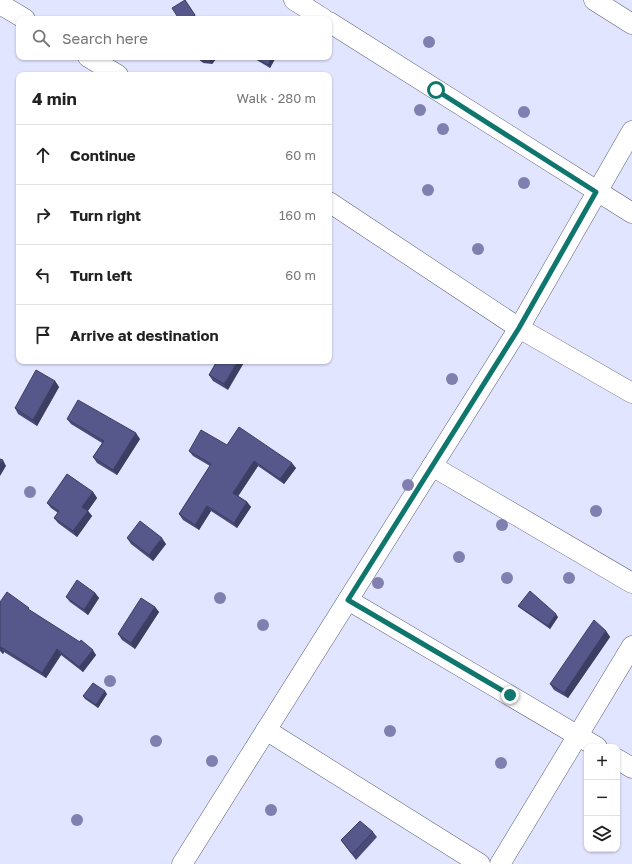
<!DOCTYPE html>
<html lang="en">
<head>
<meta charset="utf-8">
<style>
  :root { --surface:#fff; --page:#f6f6f6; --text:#222; --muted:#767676; --line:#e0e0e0 }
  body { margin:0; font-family:"Golos Text",sans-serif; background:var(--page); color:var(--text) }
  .controls { position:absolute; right:12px; bottom:12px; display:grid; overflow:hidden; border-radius:8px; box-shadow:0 1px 3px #0004 }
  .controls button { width:36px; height:36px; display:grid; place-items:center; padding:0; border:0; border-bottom:1px solid var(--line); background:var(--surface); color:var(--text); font:20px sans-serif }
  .stop { position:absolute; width:12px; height:12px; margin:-9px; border:3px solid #0f766e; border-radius:50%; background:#fff }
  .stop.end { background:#0f766e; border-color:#fff; box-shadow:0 1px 4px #0008 }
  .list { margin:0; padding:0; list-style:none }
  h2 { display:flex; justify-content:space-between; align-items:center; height:52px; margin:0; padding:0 16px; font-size:17px }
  h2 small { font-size:13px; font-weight:400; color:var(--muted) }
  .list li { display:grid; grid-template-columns:26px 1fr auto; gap:12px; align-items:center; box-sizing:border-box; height:60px; padding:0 16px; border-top:1px solid var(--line) }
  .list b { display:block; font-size:15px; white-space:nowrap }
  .list em { font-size:13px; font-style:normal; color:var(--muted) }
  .icon { flex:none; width:22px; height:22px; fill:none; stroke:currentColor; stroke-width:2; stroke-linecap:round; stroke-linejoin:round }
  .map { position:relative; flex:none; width:632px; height:864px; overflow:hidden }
  .search { position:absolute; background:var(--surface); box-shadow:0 1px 3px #0004; left:16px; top:16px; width:316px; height:44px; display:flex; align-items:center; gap:10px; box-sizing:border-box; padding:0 14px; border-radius:8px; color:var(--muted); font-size:15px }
  .panel { position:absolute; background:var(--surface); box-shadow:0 1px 3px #0004; left:16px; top:72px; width:316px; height:292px; border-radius:8px }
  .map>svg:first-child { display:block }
</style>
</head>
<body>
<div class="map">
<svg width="632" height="864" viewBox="0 0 632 864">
  <rect width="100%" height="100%" fill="#e2e5ff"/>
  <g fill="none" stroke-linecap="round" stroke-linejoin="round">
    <!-- street casing -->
    <g stroke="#616379" stroke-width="21">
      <g id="street">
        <polyline points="294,0 324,19"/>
        <polyline points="594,0 632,24"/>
        <polyline points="0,4 25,19"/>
        <polyline points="329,22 632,213"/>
        <polyline points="88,57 118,75"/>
        <polyline points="329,202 519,328 632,393"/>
        <polyline points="432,466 632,583"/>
        <polyline points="348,600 597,747"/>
        <polyline points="266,730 480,864"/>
        <polyline points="617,759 632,768"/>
        <polyline points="182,864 519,328 632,131"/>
        <polyline points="500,864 632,646"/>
      </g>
    </g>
    <!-- street -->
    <use href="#street" stroke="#fff" stroke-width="20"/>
  </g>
  <!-- trees -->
  <g fill="#807fb0">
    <circle cx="429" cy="42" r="6"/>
    <circle cx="420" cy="110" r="6"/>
    <circle cx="524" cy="112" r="6"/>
    <circle cx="443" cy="129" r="6"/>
    <circle cx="524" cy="183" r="6"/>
    <circle cx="428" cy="190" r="6"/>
    <circle cx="478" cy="249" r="6"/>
    <circle cx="452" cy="379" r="6"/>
    <circle cx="408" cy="485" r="6"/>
    <circle cx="30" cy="492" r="6"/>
    <circle cx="596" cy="511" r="6"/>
    <circle cx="502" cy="525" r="6"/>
    <circle cx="459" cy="557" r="6"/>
    <circle cx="507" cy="578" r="6"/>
    <circle cx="569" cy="578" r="6"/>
    <circle cx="378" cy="583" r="6"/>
    <circle cx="220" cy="598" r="6"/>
    <circle cx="263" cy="625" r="6"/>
    <circle cx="110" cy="681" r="6"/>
    <circle cx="390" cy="731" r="6"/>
    <circle cx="156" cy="741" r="6"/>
    <circle cx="212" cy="761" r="6"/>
    <circle cx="501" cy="763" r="6"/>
    <circle cx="271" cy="810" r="6"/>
    <circle cx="77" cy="820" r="6"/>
  </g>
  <!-- wall -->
  <g fill="#4a4c78">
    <polygon points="185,0 197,18 195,19 179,19"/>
    <polygon points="198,57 216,57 216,59 212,64 203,63"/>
    <polygon points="253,57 276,57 270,68 255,59"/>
    <polygon points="217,361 228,390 213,381 209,375"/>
    <polygon points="55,381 59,387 37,426 18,414 15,408"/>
    <polygon points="67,419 140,439 117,475 97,463 93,457 102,443 71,424"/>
    <polygon points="227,445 296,468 284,484 258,466 238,496 247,502 251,507 237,528 211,511 199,530 183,520 179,514 210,466 193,456 189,451"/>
    <polygon points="93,492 97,498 88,511 92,516 77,537 58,523 54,518 58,513 51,508 47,503"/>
    <polygon points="127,538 166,544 153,561 131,544"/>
    <polygon points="95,593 99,598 88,615 70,602 66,597"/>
    <polygon points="0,602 32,612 96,655 83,672 61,655 46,678 4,652 3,654 0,651"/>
    <polygon points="518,606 558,617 550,629 520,608"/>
    <polygon points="155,607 159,612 135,649 122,640 118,634"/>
    <polygon points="606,631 610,637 568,698 554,690 550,684"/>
    <polygon points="107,694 98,708 85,699 83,696"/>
    <polygon points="373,832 377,837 356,860 341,840"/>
  </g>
  <!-- shaded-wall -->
  <g fill="#3c3e62">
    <polygon points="213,57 216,57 216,59 212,64 210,61"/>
    <polygon points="272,57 276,57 270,68 268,65"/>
    <polygon points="238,361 245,361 228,390 224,384"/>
    <polygon points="55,381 59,387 37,426 33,420"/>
    <polygon points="136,433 140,439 117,475 113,470"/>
    <polygon points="3,460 6,466 0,476 0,464"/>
    <polygon points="254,461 258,466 237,498 233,493"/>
    <polygon points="292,463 296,468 284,484 280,479"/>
    <polygon points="93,492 97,498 86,513 82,507"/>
    <polygon points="247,502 251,507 237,528 234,523"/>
    <polygon points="207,506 211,511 199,530 195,525"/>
    <polygon points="88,511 92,516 77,537 73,531"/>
    <polygon points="162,538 166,544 153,561 149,555"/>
    <polygon points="95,593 99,598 88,615 84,610"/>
    <polygon points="155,607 159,612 135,649 131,643"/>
    <polygon points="556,614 558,617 550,629 548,626"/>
    <polygon points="606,631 610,637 568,698 564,693"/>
    <polygon points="1,647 4,652 3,654 0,649"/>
    <polygon points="57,649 61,655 46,678 42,673"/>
    <polygon points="93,650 96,655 83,672 79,667"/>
    <polygon points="105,691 107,694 98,708 96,705"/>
  </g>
  <!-- building -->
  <g fill="#56588c" stroke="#3c3e62">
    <polygon points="185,0 195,15 188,19 179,19 172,8"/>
    <polygon points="198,57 213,57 210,61 201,61"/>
    <polygon points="254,57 272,57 268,65"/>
    <polygon points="217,361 238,361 224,384 209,375"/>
    <polygon points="36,370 55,381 33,420 15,408"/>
    <polygon points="78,400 136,433 113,470 93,457 104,441 67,419"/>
    <polygon points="239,427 292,463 280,479 254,461 233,493 247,502 234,523 207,506 195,525 179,514 211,464 189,451 201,430 227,445"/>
    <polygon points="0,459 3,460 0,464"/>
    <polygon points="67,474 93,492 82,507 88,511 73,531 54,518 59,511 47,503"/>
    <polygon points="140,521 162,538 149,555 127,538"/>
    <polygon points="77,580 95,593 84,610 66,597"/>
    <polygon points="530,591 556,614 548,626 518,606"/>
    <polygon points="7,592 29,608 28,609 80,642 81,640 93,650 79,667 57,649 42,673 1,647 0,648 0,602"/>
    <polygon points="141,598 155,607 131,643 118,634"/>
    <polygon points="594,620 606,631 564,693 550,684"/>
    <polygon points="93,683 105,691 96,705 83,696"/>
    <polygon points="360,821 373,832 352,854 341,840"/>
  </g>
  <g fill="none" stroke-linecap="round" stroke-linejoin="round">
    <!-- route -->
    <polyline stroke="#0f766e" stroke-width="5" points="436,90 596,192 519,328 348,600 510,695"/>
  </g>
</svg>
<div class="controls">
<button>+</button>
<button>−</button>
<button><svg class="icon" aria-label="layers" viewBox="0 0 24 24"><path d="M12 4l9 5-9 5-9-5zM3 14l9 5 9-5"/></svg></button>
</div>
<div class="stop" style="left:436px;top:90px"></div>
<div class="stop end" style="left:510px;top:695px"></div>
<div class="search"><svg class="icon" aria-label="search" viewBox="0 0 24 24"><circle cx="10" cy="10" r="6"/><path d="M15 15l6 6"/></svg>Search here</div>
<section class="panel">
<h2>4 min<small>Walk · 280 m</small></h2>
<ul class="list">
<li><svg class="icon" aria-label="ahead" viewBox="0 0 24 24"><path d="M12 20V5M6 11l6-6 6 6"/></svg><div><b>Continue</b></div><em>60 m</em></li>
<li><svg class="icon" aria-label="right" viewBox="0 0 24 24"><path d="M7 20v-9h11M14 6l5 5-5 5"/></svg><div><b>Turn right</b></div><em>160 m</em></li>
<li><svg class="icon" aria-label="left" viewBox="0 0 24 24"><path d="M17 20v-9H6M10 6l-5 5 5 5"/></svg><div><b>Turn left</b></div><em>60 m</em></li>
<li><svg class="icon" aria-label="arrive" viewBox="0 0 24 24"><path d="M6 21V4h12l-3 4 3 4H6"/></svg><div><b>Arrive at destination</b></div></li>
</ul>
</section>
</div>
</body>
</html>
